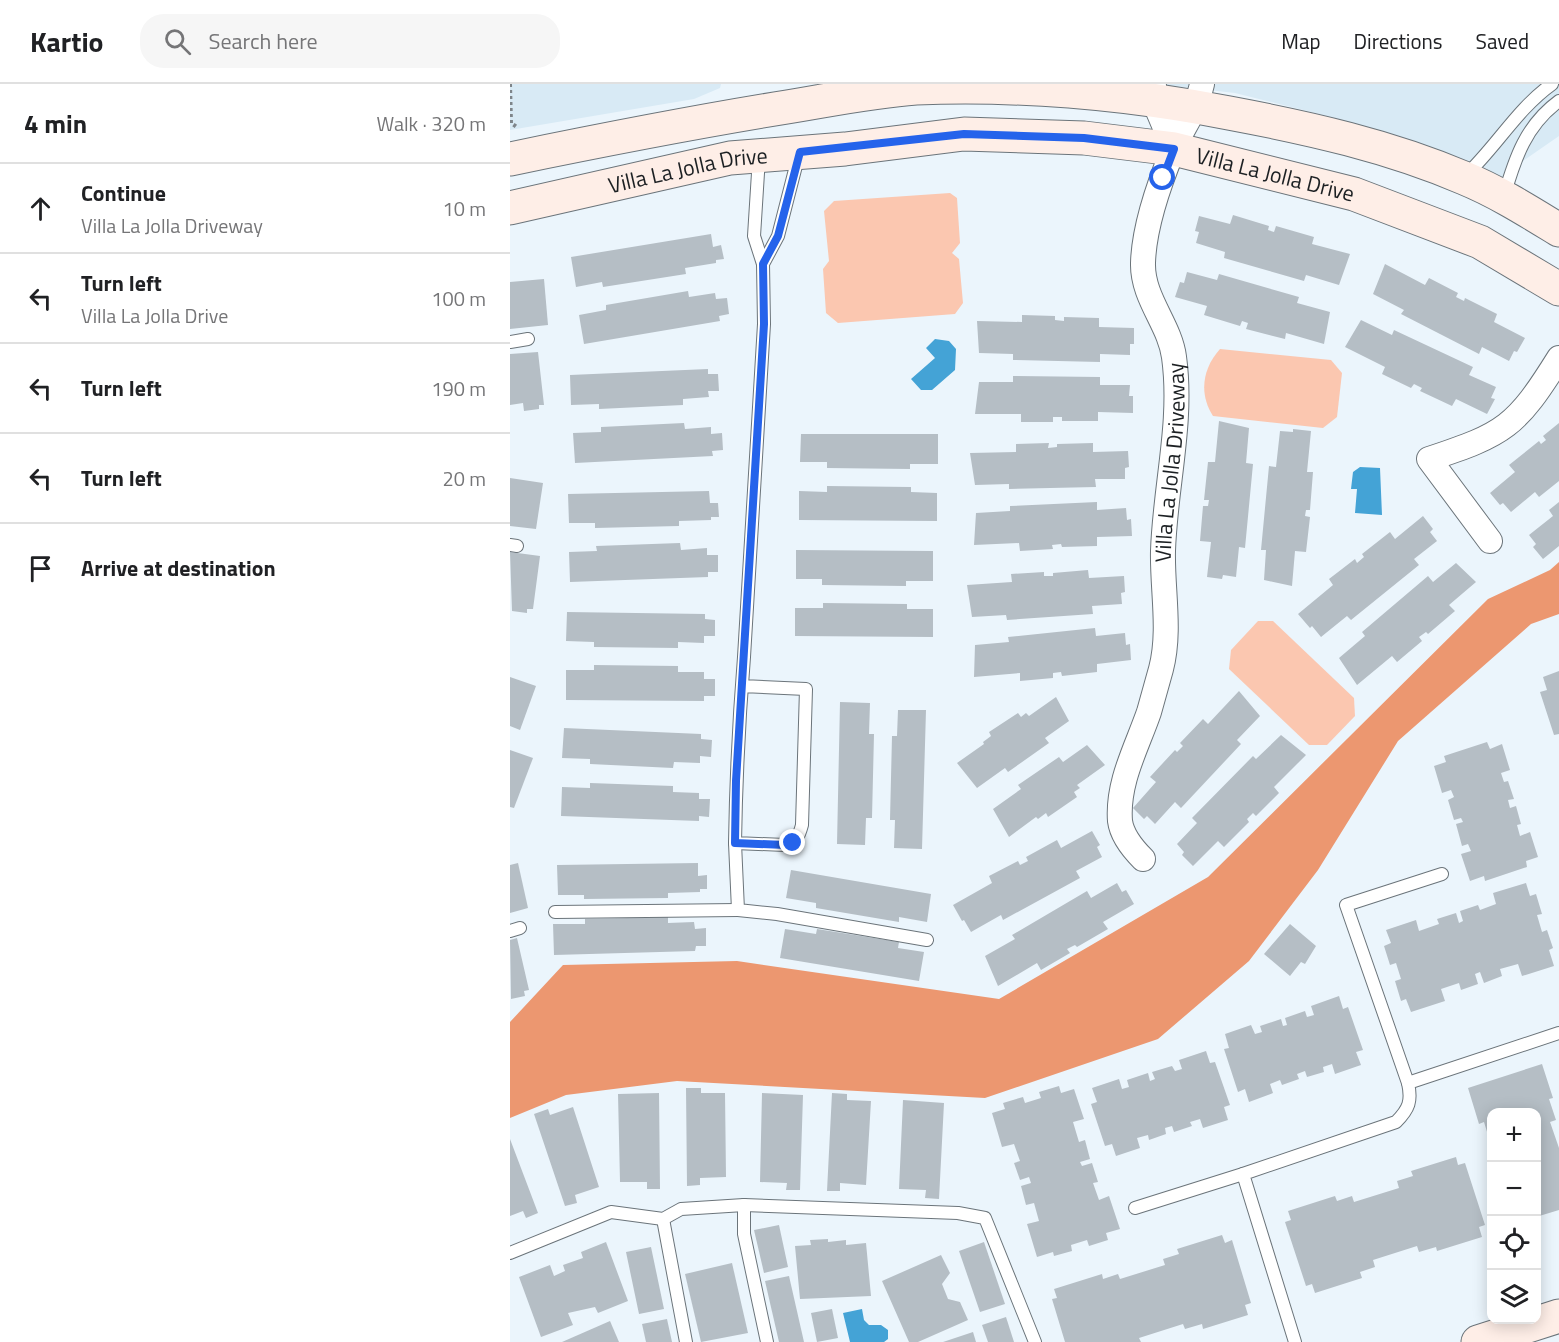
<!DOCTYPE html>
<html lang="en">
<head>
<meta charset="utf-8">
<style>
  :root { --surface:#fff; --page:#f6f6f6; --text:#202124; --muted:#757577; --line:#e0e0e0 }
  body { margin:0; font-family:"Titillium Web",sans-serif; background:var(--page); color:var(--text) }
  .controls { position:absolute; right:18px; bottom:18px; display:grid; overflow:hidden; border-radius:12px; box-shadow:0 3px 15px #0003 }
  .controls button { width:54px; height:54px; display:grid; place-items:center; padding:0; border:0; border-bottom:2px solid var(--line); background:var(--surface); color:var(--text); font:30px sans-serif }
  .stop { position:absolute; width:18px; height:18px; margin:-14px; border:4px solid #2563eb; border-radius:50%; background:#fff }
  .stop.end { background:#2563eb; border-color:#fff; box-shadow:0 2px 6px #0008 }
  .list { margin:0; padding:0; list-style:none }
  h2 { display:flex; justify-content:space-between; align-items:center; height:78px; margin:0; padding:0 24px; font-size:26px }
  h2 small { font-size:20px; font-weight:400; color:var(--muted) }
  .list li { display:grid; grid-template-columns:39px 1fr auto; gap:18px; align-items:center; box-sizing:border-box; height:90px; padding:0 24px; border-top:2px solid var(--line) }
  .list b { display:block; font-size:22px; white-space:nowrap }
  .list p { margin:0; font-size:20px; white-space:nowrap; color:var(--muted) }
  .list em { font-size:20px; font-style:normal; color:var(--muted) }
  .icon { flex:none; width:33px; height:33px; fill:none; stroke:currentColor; stroke-width:2; stroke-linecap:round; stroke-linejoin:round }
  .map { position:relative; flex:none; width:1049px; height:1258px; overflow:hidden }
  header { display:flex; align-items:center; gap:36px; box-sizing:border-box; height:84px; padding:0 30px; background:var(--surface); border-bottom:2px solid var(--line) }
  header strong { font-size:28px }
  nav { display:flex; gap:33px; margin-inline-start:auto; font-size:21px }
  .search { width:420px; height:54px; background:var(--page); display:flex; align-items:center; gap:15px; box-sizing:border-box; padding:0 21px; border-radius:24px; color:var(--muted); font-size:22px }
  main { display:flex }
  aside { flex:1; background:var(--surface) }
  .map>svg:first-child { display:block }
</style>
</head>
<body>
<header>
<strong>Kartio</strong>
<div class="search"><svg class="icon" aria-label="search" viewBox="0 0 24 24"><circle cx="10" cy="10" r="6"/><path d="M15 15l6 6"/></svg>Search here</div>
<nav><a>Map</a><a>Directions</a><a>Saved</a></nav>
</header>
<main>
<aside>
<h2>4 min<small>Walk · 320 m</small></h2>
<ul class="list">
<li><svg class="icon" aria-label="ahead" viewBox="0 0 24 24"><path d="M12 20V5M6 11l6-6 6 6"/></svg><div><b>Continue</b><p>Villa La Jolla Driveway</p></div><em>10 m</em></li>
<li><svg class="icon" aria-label="left" viewBox="0 0 24 24"><path d="M17 20v-9H6M10 6l-5 5 5 5"/></svg><div><b>Turn left</b><p>Villa La Jolla Drive</p></div><em>100 m</em></li>
<li><svg class="icon" aria-label="left" viewBox="0 0 24 24"><path d="M17 20v-9H6M10 6l-5 5 5 5"/></svg><div><b>Turn left</b></div><em>190 m</em></li>
<li><svg class="icon" aria-label="left" viewBox="0 0 24 24"><path d="M17 20v-9H6M10 6l-5 5 5 5"/></svg><div><b>Turn left</b></div><em>20 m</em></li>
<li><svg class="icon" aria-label="arrive" viewBox="0 0 24 24"><path d="M6 21V4h12l-3 4 3 4H6"/></svg><div><b>Arrive at destination</b></div></li>
</ul>
</aside>
<div class="map">
<svg width="1049" height="1258" viewBox="0 0 1049 1258">
  <rect width="100%" height="100%" fill="#ebf5fc"/>
  <!-- built -->
  <g fill="#d8eaf5">
    <polygon points="0,0 211,0 210,4 184,15 0,46"/>
    <polygon points="646,0 1049,0 1049,52 1010,79 987,102 829,35 725,9"/>
  </g>
  <!-- green -->
  <g fill="#fbc7b0">
    <polygon points="440,109 447,114 450,159 442,169 449,175 453,219 445,230 328,239 316,229 313,185 319,177 314,127 324,117"/>
    <path d="M710,265l111,11 11,13 -5,44 -14,11 -110,-12c-14,-22 -11,-47 7,-67z"/>
    <polygon points="748,537 763,537 844,614 845,632 817,661 799,661 719,585 721,566"/>
  </g>
  <!-- forest -->
  <polygon fill="#ec9770" points="1049,478 1049,530 1021,540 888,657 808,786 739,877 648,955 475,1014 167,997 56,1011 0,1034 0,938 53,881 227,877 489,915 698,793 978,515 1040,486"/>
  <!-- water -->
  <g fill="#44a3d6">
    <polygon points="425,255 439,257 446,265 445,286 422,306 411,306 401,295 425,274 416,264"/>
    <polygon points="850,383 870,384 872,431 845,429 847,405 841,405 843,388"/>
    <polygon points="352,1225 354,1236 359,1241 371,1241 378,1246 378,1255 374,1258 340,1258 333,1229"/>
  </g>
  <!-- building -->
  <g fill="#b5bec5">
    <polygon points="723,131 759,142 758,146 764,148 766,142 804,153 802,160 840,170 829,201 796,191 794,197 714,174 715,168 686,159 689,148 685,147 689,132 720,140"/>
    <polygon points="201,150 203,163 211,161 214,175 206,176 206,179 175,184 176,190 93,203 92,198 66,203 61,173"/>
    <polygon points="875,180 915,201 919,194 948,209 946,213 954,217 955,214 987,230 984,238 1015,254 1007,268 1004,267 999,277 972,263 969,270 891,230 894,226 863,210"/>
    <polygon points="677,188 707,196 709,190 789,213 787,219 820,228 814,260 776,249 775,255 736,245 738,239 732,237 730,242 694,231 697,222 665,213 670,198 674,199"/>
    <polygon points="34,195 38,241 0,245 0,198"/>
    <polygon points="178,207 179,213 205,209 206,215 217,214 219,230 209,232 210,237 74,260 69,231 96,226 96,221"/>
    <polygon points="512,231 545,232 545,236 554,237 554,233 589,234 589,243 624,244 624,260 620,260 620,271 590,270 590,278 503,276 503,270 469,269 467,237 512,238"/>
    <polygon points="851,236 882,251 884,246 963,283 959,291 986,303 981,314 985,315 977,330 946,315 942,322 910,307 912,304 904,300 901,304 872,290 875,283 835,263"/>
    <polygon points="28,268 34,321 29,321 29,325 14,327 13,319 0,321 0,270"/>
    <polygon points="198,285 198,290 208,290 209,307 198,307 199,313 173,315 173,321 89,325 89,320 61,321 60,291"/>
    <polygon points="503,292 590,293 590,301 620,301 619,312 623,312 623,329 588,328 588,337 552,337 552,333 543,333 543,338 511,338 511,330 465,330 469,298 503,298"/>
    <polygon points="709,337 739,344 736,379 743,380 735,464 729,463 726,493 713,491 712,495 697,493 701,458 690,457 693,422 698,422 699,416 694,416 698,378 705,378"/>
    <polygon points="174,339 175,345 201,343 201,350 212,349 213,366 202,367 203,372 65,379 63,349 91,348 91,343"/>
    <polygon points="1049,339 1049,397 1029,413 1025,408 1001,428 993,419 990,421 980,409 1005,388 999,381 1029,357 1031,360 1036,356 1033,352"/>
    <polygon points="783,345 801,347 797,388 803,388 800,426 796,426 795,432 800,433 796,468 785,467 782,502 754,496 756,466 751,466 759,382 766,383 770,347 783,348"/>
    <polygon points="291,350 428,350 428,380 400,380 400,385 317,384 317,378 290,378"/>
    <polygon points="539,359 538,364 547,363 547,360 583,359 583,368 618,367 619,383 615,384 615,395 585,395 586,403 499,405 499,400 465,401 460,369 506,368 506,360"/>
    <polygon points="0,394 33,399 26,445 0,442"/>
    <polygon points="317,402 401,403 401,408 427,409 427,437 289,436 289,407 317,408"/>
    <polygon points="199,407 200,419 208,419 209,433 201,433 201,436 169,437 169,442 85,444 85,439 59,439 58,410"/>
    <polygon points="587,418 587,426 616,424 617,436 621,435 622,452 587,453 587,462 552,463 551,460 542,461 543,465 510,467 509,459 464,461 466,429 500,427 500,422"/>
    <polygon points="1049,418 1049,462 1033,475 1023,463 1026,460 1019,451 1043,432 1039,426"/>
    <polygon points="913,432 923,445 920,448 927,457 904,475 909,481 841,536 837,532 811,553 802,542 800,544 788,530 823,501 819,495 845,475 847,479 854,473 852,470 880,448 885,455"/>
    <polygon points="170,459 171,466 197,464 197,471 208,471 208,488 198,488 198,493 60,498 59,468 87,467 86,462"/>
    <polygon points="286,466 423,467 423,497 396,497 396,502 312,501 312,495 286,495"/>
    <polygon points="0,468 30,472 23,525 17,525 17,529 2,527"/>
    <polygon points="946,479 966,498 939,521 945,527 918,550 916,548 909,553 912,557 887,578 882,572 847,601 829,574 855,552 852,548 918,492 923,498"/>
    <polygon points="578,486 579,494 614,492 615,508 611,509 612,520 582,522 583,530 497,536 496,531 462,533 457,501 502,498 501,490 534,488 534,492 543,492 543,489"/>
    <polygon points="313,519 397,520 397,525 423,525 423,553 285,552 285,524 313,524"/>
    <polygon points="57,528 195,530 195,535 205,536 205,552 194,552 194,559 168,558 168,564 84,563 84,558 56,557"/>
    <polygon points="585,544 586,552 615,549 616,561 620,560 621,576 587,580 587,588 552,592 551,588 543,589 543,594 510,597 510,589 464,593 465,561 499,558 498,553"/>
    <polygon points="84,581 168,582 168,588 194,588 194,595 205,595 205,612 194,612 194,617 56,616 56,586 84,586"/>
    <polygon points="1049,587 1049,650 1044,651 1030,608 1037,606 1033,593"/>
    <polygon points="0,593 26,602 10,646 0,642"/>
    <polygon points="729,607 750,632 727,656 731,660 671,724 665,718 645,740 637,732 634,735 623,724 646,698 640,693 665,666 667,668 673,662 670,659 693,635 698,640"/>
    <polygon points="546,613 559,637 535,654 539,659 498,688 495,684 467,704 447,679 474,660 473,658 481,652 479,648 508,629 511,633 516,629 519,632"/>
    <polygon points="330,618 360,619 359,650 364,650 362,734 356,734 355,761 327,760"/>
    <polygon points="388,626 416,626 412,765 384,764 385,736 380,736 382,652 387,652"/>
    <polygon points="54,644 191,650 191,655 202,656 201,673 190,672 190,679 164,678 163,684 80,680 80,675 52,674"/>
    <polygon points="771,651 796,671 764,703 769,709 746,732 743,729 737,735 739,738 714,763 708,757 683,782 672,771 674,768 667,760 687,739 682,734 743,672 746,675"/>
    <polygon points="977,658 980,665 992,660 1000,686 991,689 994,698 998,697 1004,715 998,716 1000,724 1006,722 1011,740 1007,741 1010,752 1020,748 1028,773 1016,777 1017,783 975,797 974,792 960,797 951,770 961,767 958,760 952,762 946,740 953,738 951,734 944,736 938,716 944,713 941,706 932,709 924,682 936,678 934,672"/>
    <polygon points="577,661 595,681 567,701 570,704 564,708 567,713 538,733 536,729 528,735 526,733 499,753 483,725 511,705 508,701 549,673 553,678"/>
    <polygon points="0,666 23,674 4,724 0,723"/>
    <polygon points="80,699 163,702 163,708 189,709 189,715 200,715 199,733 189,732 189,737 51,732 52,703 80,704"/>
    <polygon points="582,747 590,761 587,763 592,773 566,787 570,794 493,836 491,831 461,848 454,836 452,837 443,821 482,799 479,792 508,777 510,781 518,777 516,773 547,756 551,764"/>
    <polygon points="8,779 18,824 0,829 0,781"/>
    <polygon points="188,779 188,792 197,791 197,805 190,805 190,808 158,809 158,814 74,815 74,811 48,811 47,781"/>
    <polygon points="281,786 421,810 417,838 389,833 389,838 306,824 306,819 276,814"/>
    <polygon points="607,799 612,808 616,806 624,820 593,838 598,845 567,863 565,861 557,865 560,869 531,886 527,879 488,902 475,872 505,855 502,851 577,807 581,814"/>
    <polygon points="1016,799 1020,812 1026,810 1032,830 1027,831 1032,848 1037,846 1043,864 1039,866 1044,882 1012,892 1008,880 990,885 992,892 974,899 970,888 965,890 968,900 951,906 949,899 931,905 935,917 901,928 896,915 891,917 885,897 891,895 886,879 880,881 874,862 881,859 876,846 906,836 909,847 929,840 927,835 946,829 949,839 953,837 950,827 968,821 970,826 986,820 983,809"/>
    <polygon points="158,833 158,839 184,838 185,845 196,844 196,862 186,862 185,867 44,871 43,840 75,840 75,835"/>
    <polygon points="780,840 806,862 795,880 791,878 780,892 754,870"/>
    <polygon points="275,845 306,850 307,845 389,858 388,864 414,868 409,897 270,874"/>
    <polygon points="7,854 19,906 14,907 15,912 1,915 0,856"/>
    <polygon points="829,912 833,925 838,923 853,966 846,968 851,981 825,990 822,980 813,983 814,988 797,993 795,987 787,990 789,995 772,1001 770,996 760,1000 763,1009 739,1018 735,1005 728,1008 714,965 719,964 715,950 741,941 745,950 752,948 750,942 771,935 773,942 777,941 775,934 795,927 797,933 804,931 801,922"/>
    <polygon points="696,967 700,979 705,978 720,1021 714,1023 718,1036 693,1044 690,1035 680,1038 682,1042 664,1048 662,1042 655,1044 656,1050 639,1056 638,1051 627,1054 630,1064 606,1072 602,1060 595,1062 581,1020 587,1018 582,1004 609,995 612,1005 619,1003 617,996 638,989 640,997 645,995 642,988 662,982 665,987 672,985 669,976"/>
    <polygon points="1032,980 1043,1014 1039,1015 1046,1036 1040,1038 1049,1064 1049,1126 1026,1133 1026,1028 981,1028 981,1061 974,1038 969,1040 958,1004"/>
    <polygon points="549,1002 551,1009 564,1005 574,1035 563,1038 569,1058 575,1056 580,1075 570,1078 572,1082 582,1079 588,1098 583,1099 589,1116 599,1112 610,1145 596,1149 598,1156 579,1162 577,1156 561,1161 562,1167 544,1172 543,1168 527,1173 517,1140 529,1137 524,1119 516,1121 511,1102 521,1099 519,1093 510,1096 504,1079 510,1077 504,1060 492,1063 482,1029 495,1025 493,1019 513,1013 515,1019 531,1014 529,1008"/>
    <polygon points="176,1004 191,1004 191,1009 215,1009 216,1093 190,1094 190,1101 177,1102"/>
    <polygon points="149,1009 150,1105 137,1105 137,1098 110,1098 108,1010"/>
    <polygon points="252,1009 293,1011 290,1106 276,1106 277,1099 250,1098"/>
    <polygon points="322,1009 337,1010 337,1016 361,1017 356,1101 330,1099 330,1107 317,1107"/>
    <polygon points="393,1016 434,1019 429,1115 415,1114 416,1106 389,1105"/>
    <polygon points="63,1023 89,1103 65,1111 67,1119 55,1122 24,1030 38,1025 40,1031"/>
    <polygon points="0,1055 28,1129 16,1134 13,1127 0,1132"/>
    <polygon points="946,1073 948,1081 955,1079 975,1141 969,1143 972,1153 927,1167 926,1163 909,1168 907,1162 863,1176 865,1183 850,1188 852,1194 805,1209 802,1200 796,1202 775,1138 781,1136 778,1127 825,1112 827,1117 842,1112 844,1118 889,1104 887,1097 903,1092 901,1087"/>
    <polygon points="269,1141 278,1183 254,1189 244,1146"/>
    <polygon points="712,1151 715,1159 722,1156 741,1219 735,1221 738,1231 693,1245 692,1240 675,1245 673,1240 629,1254 631,1258 555,1258 542,1215 547,1214 544,1205 592,1190 593,1195 608,1190 610,1195 655,1181 653,1175 669,1170 667,1165"/>
    <polygon points="318,1155 318,1158 336,1156 336,1161 356,1159 361,1212 290,1215 285,1162 301,1161 300,1156"/>
    <polygon points="96,1158 118,1217 88,1229 85,1223 58,1229 63,1241 31,1253 9,1193 40,1181 44,1192 55,1187 53,1181 73,1174 71,1168"/>
    <polygon points="474,1158 495,1220 470,1228 449,1167"/>
    <polygon points="141,1163 154,1225 129,1230 116,1168"/>
    <polygon points="431,1171 440,1189 432,1200 438,1215 450,1218 458,1236 408,1258 399,1258 372,1197"/>
    <polygon points="222,1179 238,1249 191,1258 175,1190"/>
    <polygon points="279,1192 294,1258 269,1258 255,1197"/>
    <polygon points="322,1225 328,1254 307,1258 301,1229"/>
    <polygon points="496,1233 504,1258 478,1258 472,1241"/>
    <polygon points="157,1235 162,1258 136,1258 132,1240"/>
    <polygon points="100,1237 109,1258 52,1258"/>
    <polygon points="463,1248 466,1258 433,1258"/>
  </g>
  <g fill="none" stroke-linecap="round" stroke-linejoin="round">
    <!-- lane casing -->
    <g stroke="#6b747a" stroke-width="14">
      <g id="lane">
        <path d="M955,92c31,-29 52,-67 87,-92"/>
        <path d="M994,112c11,-38 22,-71 55,-95"/>
        <polyline points="253,180 268,152 289,70"/>
        <polyline points="0,258 18,255"/>
        <polyline points="0,461 7,462"/>
        <path d="M232,602l64,3 -4,136c-3,11 -5,17 -17,20l-50,-2c1,-63 4,-124 9,-186l20,-333 -1,-60 -9,-28 5,-79"/>
        <polyline points="225,759 228,826 267,830 417,856"/>
        <polyline points="45,828 228,826"/>
        <polyline points="0,847 10,844"/>
        <polyline points="898,999 836,821 932,790"/>
        <polyline points="234,1121 234,1150 257,1258"/>
        <polyline points="625,1124 733,1090"/>
        <polyline points="153,1135 176,1258"/>
        <polyline points="0,1169 101,1128 153,1135 171,1125 234,1121 448,1129 475,1134 525,1258"/>
        <path d="M785,1258l-52,-168 153,-52c13,-13 16,-21 12,-39l151,-50"/>
      </g>
    </g>
    <!-- street casing -->
    <g stroke="#6b747a" stroke-width="26">
      <g id="street">
        <polyline points="644,2 643,15 664,65"/>
        <path d="M980,457l-61,-82c76,-25 87,-32 130,-101"/>
        <path id="s1" d="M633,775c-10,-10 -21,-23 -23,-38 -3,-39 17,-74 29,-109 4,-14 8,-29 12,-43 10,-38 1,-80 2,-118 2,-65 20,-129 11,-194 -4,-32 -32,-59 -31,-94 1,-37 16,-79 30,-113 11,-26 23,-37 29,-66"/>
      </g>
    </g>
    <!-- secondary casing -->
    <g stroke="#6b747a" stroke-width="35">
      <g id="secondary">
        <path d="M0,75c92,-19 184,-37 277,-52 43,-7 86,-16 129,-19 105,-4 210,5 313,25 80,15 160,33 235,65 34,14 64,33 95,52"/>
        <path id="s2" d="M0,124l220,-50 115,-9 119,-15 120,4 90,11 180,45 126,48 79,47"/>
        <polyline points="968,1258 1049,1232"/>
      </g>
    </g>
    <!-- path -->
    <polyline stroke="#7e858a" stroke-width="4" stroke-dasharray="3 3" stroke-linecap="butt" points="0,0 1,39 8,44"/>
    <!-- lane -->
    <use href="#lane" stroke="#fff" stroke-width="12"/>
    <!-- street -->
    <use href="#street" stroke="#fff" stroke-width="24"/>
    <!-- secondary -->
    <use href="#secondary" stroke="#feeee7" stroke-width="33"/>
  </g>
  <g fill="none" stroke-linecap="round" stroke-linejoin="round">
    <!-- route -->
    <polyline stroke="#2563eb" stroke-width="8" points="283,759 275,761 225,759 226,697 254,240 253,180 268,152 290,68 454,50 574,54 664,65 653,94"/>
  </g>
  <g text-anchor="middle" dominant-baseline="central" stroke-width="5" stroke-linejoin="round" paint-order="stroke">
    <!-- street labels -->
    <g font-size="22" fill="#1c2023" stroke="#ebf5fc">
      <text stroke="none"><textPath href="#s2" startOffset="182">Villa La Jolla Drive</textPath></text>
      <text stroke="none"><textPath href="#s2" startOffset="776">Villa La Jolla Drive</textPath></text>
      <text stroke="none"><textPath href="#s1" startOffset="411">Villa La Jolla Driveway</textPath></text>
    </g>
  </g>
</svg>
<div class="controls">
<button>+</button>
<button>−</button>
<button><svg class="icon" aria-label="locate" viewBox="0 0 24 24"><circle cx="12" cy="12" r="6"/><path d="M12 2v4M12 18v4M2 12h4M18 12h4"/></svg></button>
<button><svg class="icon" aria-label="layers" viewBox="0 0 24 24"><path d="M12 4l9 5-9 5-9-5zM3 14l9 5 9-5"/></svg></button>
</div>
<div class="stop" style="left:653px;top:94px"></div>
<div class="stop end" style="left:283px;top:759px"></div>
</div>
</main>
</body>
</html>
